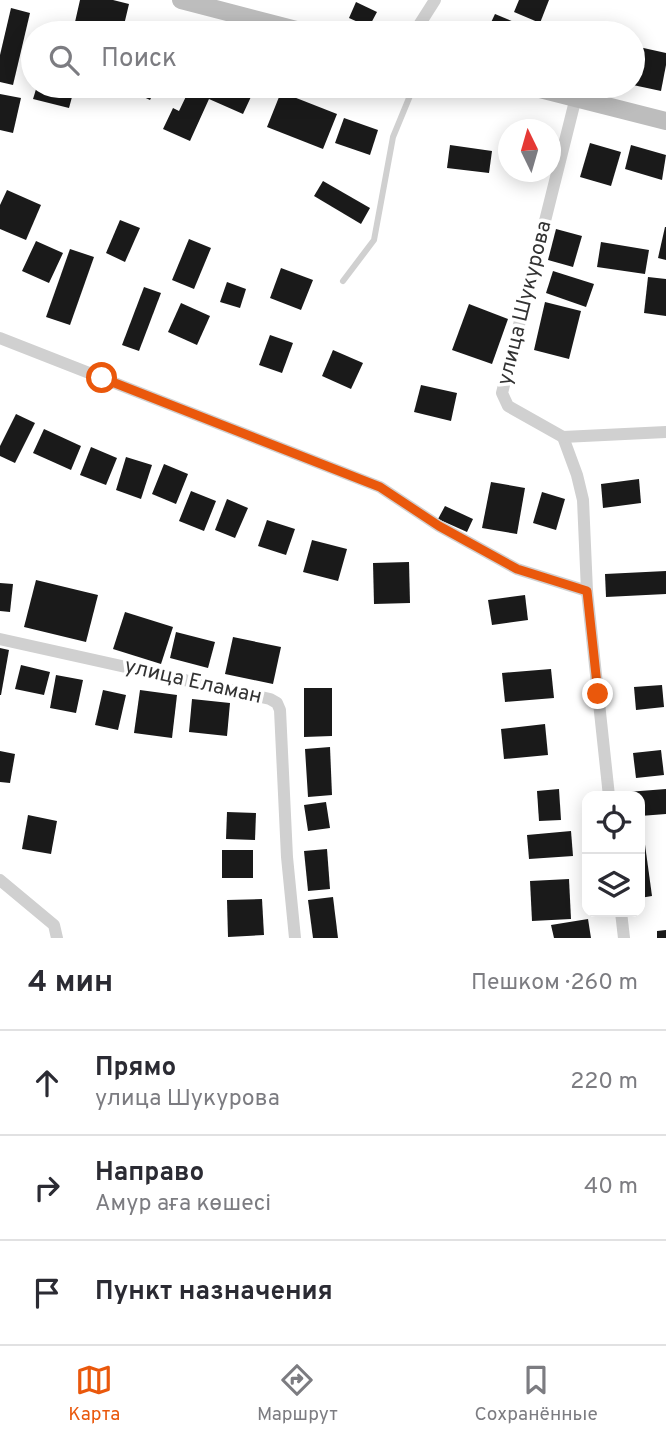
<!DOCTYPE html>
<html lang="ru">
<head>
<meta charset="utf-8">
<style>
  :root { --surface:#fff; --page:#f7f7f7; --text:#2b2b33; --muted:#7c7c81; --line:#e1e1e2; --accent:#ea580c }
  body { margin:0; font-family:Overpass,sans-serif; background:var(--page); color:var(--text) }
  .controls { position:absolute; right:21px; bottom:21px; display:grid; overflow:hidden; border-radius:14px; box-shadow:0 4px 18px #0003 }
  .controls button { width:63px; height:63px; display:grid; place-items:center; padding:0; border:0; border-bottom:2px solid var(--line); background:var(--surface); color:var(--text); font:35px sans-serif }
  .compass { position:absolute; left:498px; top:119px; width:63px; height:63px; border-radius:50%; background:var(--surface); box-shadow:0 4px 18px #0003; rotate:355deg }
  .stop { position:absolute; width:21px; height:21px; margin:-16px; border:5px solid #ea580c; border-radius:50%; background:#fff }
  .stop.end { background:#ea580c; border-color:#fff; box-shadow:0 2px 7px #0008 }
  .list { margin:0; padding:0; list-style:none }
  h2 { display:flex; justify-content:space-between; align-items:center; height:91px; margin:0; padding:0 28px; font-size:30px }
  h2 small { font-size:23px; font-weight:400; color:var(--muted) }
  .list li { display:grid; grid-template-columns:46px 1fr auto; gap:21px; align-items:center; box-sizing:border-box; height:105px; padding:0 28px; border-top:2px solid var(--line) }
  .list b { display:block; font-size:26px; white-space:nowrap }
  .list p { margin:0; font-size:23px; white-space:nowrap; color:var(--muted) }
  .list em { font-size:23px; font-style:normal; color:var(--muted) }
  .icon { flex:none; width:38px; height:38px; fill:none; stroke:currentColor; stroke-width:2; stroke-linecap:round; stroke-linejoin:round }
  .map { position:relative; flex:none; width:666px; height:938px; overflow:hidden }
  .search { position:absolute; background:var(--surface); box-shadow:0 4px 18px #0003; left:21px; right:21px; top:21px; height:77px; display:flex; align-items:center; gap:18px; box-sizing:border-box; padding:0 24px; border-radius:38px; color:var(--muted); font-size:26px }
  .sheet { height:406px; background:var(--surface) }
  nav { display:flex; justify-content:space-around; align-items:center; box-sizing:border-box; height:98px; border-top:2px solid var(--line); background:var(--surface); font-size:19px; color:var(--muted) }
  nav a { display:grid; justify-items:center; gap:4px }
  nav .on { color:var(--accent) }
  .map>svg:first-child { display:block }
</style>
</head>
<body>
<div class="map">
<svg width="666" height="938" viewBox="0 0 666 938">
  <rect width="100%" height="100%" fill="#fff"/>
  <!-- building -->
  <g fill="#1a1a1a">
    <polygon points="80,0 113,0 129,4 124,25 112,22 110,33 100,33 101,28 75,22"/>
    <polygon points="519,0 549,0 540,23 514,12"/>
    <polygon points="356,2 377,12 369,27 349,18"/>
    <polygon points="11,8 30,13 13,85 0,82 0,55"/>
    <polygon points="495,14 514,22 509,33 486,33"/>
    <polygon points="639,47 666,53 666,65 661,91 633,85"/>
    <polygon points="37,86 75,86 69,108 33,99"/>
    <polygon points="133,86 157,86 150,100 131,91"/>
    <polygon points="191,86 256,86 243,114 209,99 190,141 163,129 173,108 179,111"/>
    <polygon points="281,92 337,114 323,149 267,127"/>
    <polygon points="0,94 21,98 13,133 0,130"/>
    <polygon points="344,118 378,130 370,155 335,143"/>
    <polygon points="590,143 621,152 611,186 580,177"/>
    <polygon points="450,145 492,151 489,173 447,168"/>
    <polygon points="631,145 666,155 662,180 625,169"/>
    <polygon points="323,181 370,208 361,224 314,196"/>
    <polygon points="7,190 41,205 26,240 0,229 0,205"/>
    <polygon points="120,220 140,228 125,262 106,253"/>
    <polygon points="665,227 666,227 666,260 658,258"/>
    <polygon points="556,229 582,236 573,267 548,260"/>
    <polygon points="189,239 211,248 194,289 172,280"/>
    <polygon points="36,241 63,253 49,283 22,271"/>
    <polygon points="601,242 649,250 645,274 597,267"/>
    <polygon points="70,249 94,257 70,325 46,317"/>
    <polygon points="281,268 313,280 301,310 270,298"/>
    <polygon points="553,271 594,284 586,307 546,293"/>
    <polygon points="648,277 666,279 666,316 644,313"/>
    <polygon points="227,282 246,289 240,308 220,302"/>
    <polygon points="144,287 161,293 139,351 122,345"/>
    <polygon points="545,302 581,311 569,359 534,350"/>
    <polygon points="181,303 210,316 197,345 168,332"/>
    <polygon points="469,304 508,319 492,364 452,350"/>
    <polygon points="270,335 293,343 282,373 259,365"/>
    <polygon points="333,350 363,363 351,389 322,376"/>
    <polygon points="421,385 457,393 451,421 414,412"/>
    <polygon points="16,414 35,423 15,463 0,456 0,446"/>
    <polygon points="44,429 81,446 71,470 33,453"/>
    <polygon points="91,447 117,458 106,485 80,475"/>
    <polygon points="126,457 152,465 141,499 116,490"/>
    <polygon points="164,464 188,474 176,504 152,494"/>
    <polygon points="639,479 641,503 603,508 601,484"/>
    <polygon points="491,482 525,488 517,534 482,528"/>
    <polygon points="191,491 216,501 204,531 179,521"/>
    <polygon points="542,492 565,499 556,530 533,523"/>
    <polygon points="227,499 248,508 235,538 215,530"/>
    <polygon points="445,506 473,519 467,532 438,519"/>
    <polygon points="267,520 295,529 286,555 258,546"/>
    <polygon points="312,540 347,549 338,581 303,572"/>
    <polygon points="409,562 410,603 374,604 373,563"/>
    <polygon points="666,571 666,594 606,597 605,574"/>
    <polygon points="36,580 98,595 86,642 24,627"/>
    <polygon points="0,583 13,584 10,612 0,611"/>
    <polygon points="525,595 528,620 492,625 488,600"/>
    <polygon points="125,612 173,627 161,664 113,649"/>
    <polygon points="176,632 215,642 208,668 170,658"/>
    <polygon points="233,637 281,647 273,684 225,674"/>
    <polygon points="0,648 9,650 1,695 0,695"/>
    <polygon points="21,665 50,672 44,695 15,689"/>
    <polygon points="551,669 554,698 505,702 502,673"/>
    <polygon points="56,675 83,680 76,713 50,708"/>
    <polygon points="662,685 664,707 636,710 634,687"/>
    <polygon points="304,688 332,688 332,736 304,737"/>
    <polygon points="103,690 126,695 118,730 95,725"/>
    <polygon points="140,690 177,695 172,738 134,733"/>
    <polygon points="192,699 230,703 227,736 189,732"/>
    <polygon points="545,724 548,755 504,759 501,729"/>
    <polygon points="330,747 332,795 308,797 305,749"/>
    <polygon points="661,750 664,775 636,778 633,753"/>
    <polygon points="0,751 15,754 10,783 0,782"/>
    <polygon points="559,789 561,820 539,821 537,791"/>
    <polygon points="666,789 666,814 640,816 640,796 627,796 627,792"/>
    <polygon points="326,802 330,828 308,831 304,805"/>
    <polygon points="227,812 256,813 255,840 226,839"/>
    <polygon points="28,815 57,821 51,854 22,849"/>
    <polygon points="640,830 643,830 652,896 640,898"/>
    <polygon points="571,831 573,856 529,859 527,835"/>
    <polygon points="327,849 330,889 308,891 304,851"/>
    <rect x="222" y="850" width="31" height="28"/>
    <polygon points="569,879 571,919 532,921 530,881"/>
    <polygon points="333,897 338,938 313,938 308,900"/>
    <polygon points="262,899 264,935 228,937 227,900"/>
    <polygon points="588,919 591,938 554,938 551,925"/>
    <polygon points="666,930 666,938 657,938 657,931"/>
  </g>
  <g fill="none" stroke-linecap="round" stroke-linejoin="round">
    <!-- lane -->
    <polyline stroke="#d0d0d0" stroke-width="6" points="343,281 374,240 393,137 414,86"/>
    <!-- street -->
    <g stroke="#d0d0d0" stroke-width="12">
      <polyline points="414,33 435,0"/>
      <polyline points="0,338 380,487 439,526 517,569 587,591 583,500 577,475 563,437 508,406 502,393 576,97"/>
      <polyline points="563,437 666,432"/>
      <polyline points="587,591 609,796"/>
      <polyline points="0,639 270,699 277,703 280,710 287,857 295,938"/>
      <polyline points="0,880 54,925 57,938"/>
      <polyline points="621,912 624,938"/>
    </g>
    <!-- secondary -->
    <g stroke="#bdbdbd" stroke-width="18">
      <polyline points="181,0 308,33"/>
      <polyline points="528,86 666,121"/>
    </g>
  </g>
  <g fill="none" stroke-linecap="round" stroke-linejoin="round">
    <!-- route -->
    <polyline stroke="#ea580c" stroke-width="9" points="102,378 380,487 439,526 517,569 587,591 598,694"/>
  </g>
  <g text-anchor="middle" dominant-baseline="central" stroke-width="7" stroke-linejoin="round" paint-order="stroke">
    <!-- street labels -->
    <g font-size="21" fill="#333" stroke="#fff">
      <text transform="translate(525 303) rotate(-76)">улица Шукурова</text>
      <text transform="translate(193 682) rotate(13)">улица Еламан</text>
    </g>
  </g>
</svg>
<div class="controls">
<button><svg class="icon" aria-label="locate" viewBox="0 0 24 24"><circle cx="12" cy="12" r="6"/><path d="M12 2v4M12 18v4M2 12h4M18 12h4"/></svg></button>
<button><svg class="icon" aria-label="layers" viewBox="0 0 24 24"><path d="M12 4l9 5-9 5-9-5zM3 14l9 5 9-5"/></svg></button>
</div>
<svg class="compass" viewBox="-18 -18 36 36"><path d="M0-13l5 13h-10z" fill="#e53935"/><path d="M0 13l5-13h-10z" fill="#7c7c81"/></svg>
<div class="stop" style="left:102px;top:378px"></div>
<div class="stop end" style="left:598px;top:694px"></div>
<div class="search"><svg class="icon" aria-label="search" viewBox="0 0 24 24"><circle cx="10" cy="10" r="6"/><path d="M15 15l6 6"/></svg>Поиск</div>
</div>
<section class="sheet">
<h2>4 мин<small>Пешком · 260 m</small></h2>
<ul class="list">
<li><svg class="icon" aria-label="ahead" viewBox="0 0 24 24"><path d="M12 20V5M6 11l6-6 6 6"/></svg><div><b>Прямо</b><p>улица Шукурова</p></div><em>220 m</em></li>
<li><svg class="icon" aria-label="right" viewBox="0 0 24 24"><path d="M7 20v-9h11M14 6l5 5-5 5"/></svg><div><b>Направо</b><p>Амур аға көшесі</p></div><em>40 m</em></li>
<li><svg class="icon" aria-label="arrive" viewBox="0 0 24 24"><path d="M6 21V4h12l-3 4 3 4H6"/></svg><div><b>Пункт назначения</b></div></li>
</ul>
</section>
<nav>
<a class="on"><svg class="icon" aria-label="map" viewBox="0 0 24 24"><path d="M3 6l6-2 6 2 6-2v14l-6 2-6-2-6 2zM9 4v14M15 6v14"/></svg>Карта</a>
<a><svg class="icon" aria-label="directions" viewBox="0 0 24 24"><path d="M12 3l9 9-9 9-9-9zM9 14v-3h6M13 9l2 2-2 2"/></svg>Маршрут</a>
<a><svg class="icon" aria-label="saved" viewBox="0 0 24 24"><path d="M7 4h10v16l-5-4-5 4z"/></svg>Сохранённые</a>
</nav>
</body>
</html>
